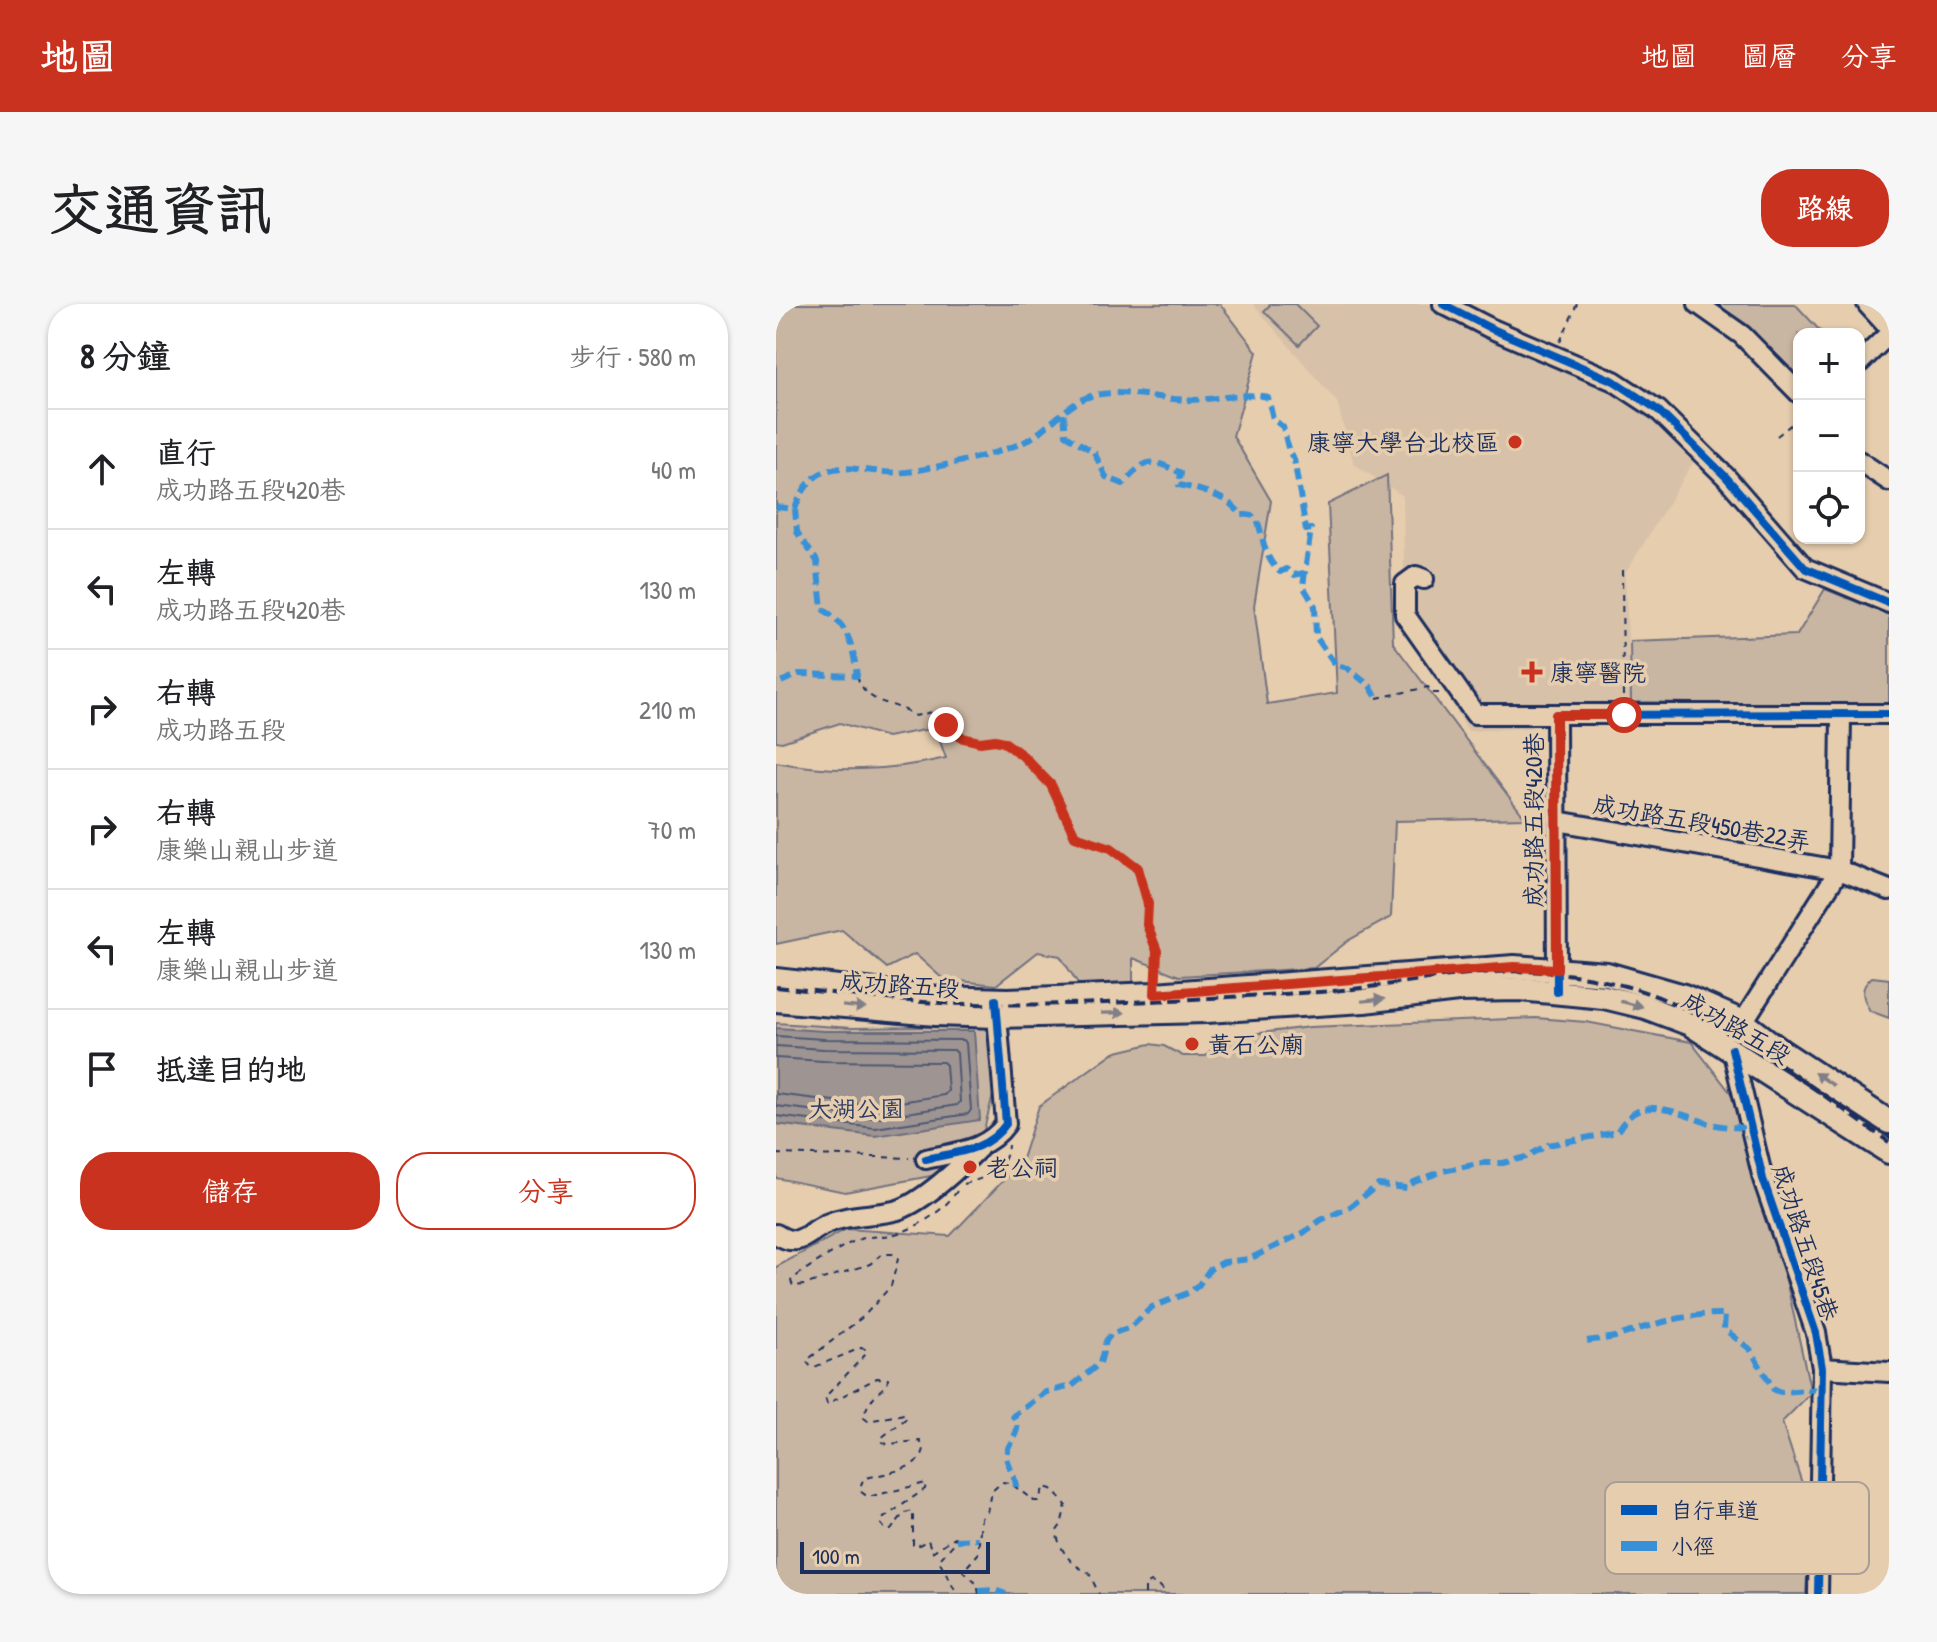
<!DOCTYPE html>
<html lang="zh-TW">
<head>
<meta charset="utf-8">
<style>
  :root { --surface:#fff; --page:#f6f6f6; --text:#202124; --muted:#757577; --line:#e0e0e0; --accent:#c8321e }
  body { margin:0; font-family:"Patrick Hand","LXGW WenKai TC",sans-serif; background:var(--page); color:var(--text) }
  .controls { position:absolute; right:24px; top:24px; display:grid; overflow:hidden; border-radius:16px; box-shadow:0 2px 6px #0004 }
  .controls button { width:72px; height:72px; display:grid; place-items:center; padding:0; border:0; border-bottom:2px solid var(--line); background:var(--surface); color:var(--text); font:40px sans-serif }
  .scale { position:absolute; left:24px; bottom:20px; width:190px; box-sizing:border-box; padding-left:8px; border:4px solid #1b2f5e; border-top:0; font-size:22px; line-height:28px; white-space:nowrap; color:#1b2f5e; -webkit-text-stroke:6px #e6cdae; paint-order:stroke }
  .stop { position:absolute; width:24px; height:24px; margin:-18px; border:6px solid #c8321e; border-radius:50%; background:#fff }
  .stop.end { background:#c8321e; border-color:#fff; box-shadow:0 2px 8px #0008 }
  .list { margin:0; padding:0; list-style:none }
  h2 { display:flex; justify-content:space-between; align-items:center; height:104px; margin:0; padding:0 32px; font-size:34px }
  h2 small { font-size:26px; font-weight:400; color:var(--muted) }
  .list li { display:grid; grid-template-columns:52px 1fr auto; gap:24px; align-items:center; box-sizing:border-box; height:120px; padding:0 32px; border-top:2px solid var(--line) }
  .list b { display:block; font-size:30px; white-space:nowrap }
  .list p { margin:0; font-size:26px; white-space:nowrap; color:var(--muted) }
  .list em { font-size:26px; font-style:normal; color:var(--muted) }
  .actions { display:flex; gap:16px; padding:24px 32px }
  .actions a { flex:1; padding:18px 0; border:2px solid var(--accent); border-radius:32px; text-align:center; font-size:28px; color:var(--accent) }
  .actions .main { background:var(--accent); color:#fff }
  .icon { flex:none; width:44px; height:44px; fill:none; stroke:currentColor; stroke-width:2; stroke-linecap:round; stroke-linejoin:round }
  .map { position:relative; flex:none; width:1113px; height:1290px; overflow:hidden; border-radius:32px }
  header { display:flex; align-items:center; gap:48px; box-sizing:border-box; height:112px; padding:0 40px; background:var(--accent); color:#fff }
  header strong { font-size:38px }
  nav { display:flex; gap:44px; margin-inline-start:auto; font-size:28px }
  .intro { display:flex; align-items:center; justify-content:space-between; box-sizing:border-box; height:192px; padding:0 48px }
  h1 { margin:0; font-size:56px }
  .button { padding:20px 36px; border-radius:32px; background:var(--accent); color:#fff; font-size:28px; font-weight:700 }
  main { display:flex; gap:48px; padding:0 48px }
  aside { flex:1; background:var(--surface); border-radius:32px; box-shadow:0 2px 6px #0004 }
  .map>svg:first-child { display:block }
</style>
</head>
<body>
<header>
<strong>地圖</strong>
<nav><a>地圖</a><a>圖層</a><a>分享</a></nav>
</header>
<div class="intro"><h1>交通資訊</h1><a class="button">路線</a></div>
<main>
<aside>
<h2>8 分鐘<small>步行 · 580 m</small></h2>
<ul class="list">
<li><svg class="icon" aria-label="ahead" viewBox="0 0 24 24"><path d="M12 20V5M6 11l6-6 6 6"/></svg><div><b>直行</b><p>成功路五段420巷</p></div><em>40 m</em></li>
<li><svg class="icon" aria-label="left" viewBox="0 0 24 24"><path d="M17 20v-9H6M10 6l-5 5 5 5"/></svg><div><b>左轉</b><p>成功路五段420巷</p></div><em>130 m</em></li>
<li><svg class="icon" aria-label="right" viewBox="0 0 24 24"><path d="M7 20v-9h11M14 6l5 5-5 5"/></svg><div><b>右轉</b><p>成功路五段</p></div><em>210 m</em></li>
<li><svg class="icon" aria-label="right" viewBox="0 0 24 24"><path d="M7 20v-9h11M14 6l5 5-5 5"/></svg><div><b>右轉</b><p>康樂山親山步道</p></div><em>70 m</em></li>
<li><svg class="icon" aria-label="left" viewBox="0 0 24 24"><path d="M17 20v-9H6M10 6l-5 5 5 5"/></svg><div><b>左轉</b><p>康樂山親山步道</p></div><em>130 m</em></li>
<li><svg class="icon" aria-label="arrive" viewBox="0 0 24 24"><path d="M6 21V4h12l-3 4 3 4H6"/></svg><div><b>抵達目的地</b></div></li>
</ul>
<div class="actions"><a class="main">儲存</a><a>分享</a></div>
</aside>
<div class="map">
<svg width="1113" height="1290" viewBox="0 0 1113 1290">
  <rect width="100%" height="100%" fill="#e6cdae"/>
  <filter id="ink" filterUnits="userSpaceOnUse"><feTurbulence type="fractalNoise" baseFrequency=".0125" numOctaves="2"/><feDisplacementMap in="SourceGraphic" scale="16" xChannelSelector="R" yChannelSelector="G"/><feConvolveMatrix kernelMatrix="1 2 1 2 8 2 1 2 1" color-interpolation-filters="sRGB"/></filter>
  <g filter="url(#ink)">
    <!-- built -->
    <polygon fill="#d7c1a8" points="477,0 654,0 686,21 835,84 869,103 919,155 849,270 855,398 774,400 754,424 692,427 629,320 627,192 578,160 561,98"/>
    <!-- green -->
    <g fill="#c9b6a2" stroke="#727280" stroke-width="2">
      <path d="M0,0h444l37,48 -24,84 38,65 -17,105 13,98 70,-11 -9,-189 59,-29 6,168 132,175 -130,3 -4,96 -42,23 -35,28 -135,8 -46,-18v25l-52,5 -21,-32 -22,-4 -42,33 -53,-6 -28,-25 -28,14 -45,-38 -66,14v-182c55,11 115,9 170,-4l-11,-30 -48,9 -47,-14 -58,19 -6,-1z"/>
      <polygon points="495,0 519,0 541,22 523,41 488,7"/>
      <polygon points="940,0 1019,0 1047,30 1023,30 1023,75 970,20"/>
      <polygon points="1049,285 1113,311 1113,402 855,398 854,337 1021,331"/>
      <path d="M1096,673l17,2v39l-19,-7c-7,-13 -12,-22 2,-34z"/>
      <polygon points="760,714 810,718 915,738 957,792 1003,944 1035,1089 1006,1118 1035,1207 1030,1290 0,1290 0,963 70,925 174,932 245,858 263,802 337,749 374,740 388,742 407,752 429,752 441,741 459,732 534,723"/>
      <polygon points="0,719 76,724 218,722 221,776 204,841 171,869 69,888 0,874"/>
    </g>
    <!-- water -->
    <polygon fill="#9e9592" stroke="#6a6c7d" stroke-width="2" points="0,724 48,727 198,727 204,816 99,832 0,820"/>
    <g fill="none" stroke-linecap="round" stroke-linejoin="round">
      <!-- shore -->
      <g stroke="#4f5873" stroke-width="2">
        <polyline points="0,732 48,735 188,736 190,739 195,806 192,810 99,824 0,812"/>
        <polyline points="0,742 48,745 178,746 181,749 184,798 181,801 99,814 0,802"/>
        <polyline points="0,754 47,757 167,758 170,761 172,787 168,791 99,802 0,790"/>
      </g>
      <!-- minor casing -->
      <g stroke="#1b2f5e" stroke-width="24">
        <g id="minor">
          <polyline points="667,0 714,24 838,77 882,106 950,173 1029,264 1113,299"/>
          <polyline points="922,0 966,31 1023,89"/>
          <polyline points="1091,0 1113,24"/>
          <polyline points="1083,59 1113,30"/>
          <polyline points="1083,157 1113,177"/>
          <polyline points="648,275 640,272 629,280 629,311 699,410 1113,410"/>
          <polyline points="780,411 781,680"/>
          <polyline points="781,517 1063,566 1113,586"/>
          <polyline points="967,718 1063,566 1065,411"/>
          <polyline points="956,745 987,875 1040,1029 1046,1064 1042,1290"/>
          <path d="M150,855c31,-7 61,-8 80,-35l-10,-121"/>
          <path d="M0,930c24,15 29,0 50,-10 22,-10 45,-8 68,-13 25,-5 67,-45 85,-63"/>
          <polyline points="1046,1064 1113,1068"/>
        </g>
      </g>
      <!-- major casing -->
      <g stroke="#1b2f5e" stroke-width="28">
        <g id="major">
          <polyline points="0,676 161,694 232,696 379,690 738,663 831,670 908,692 967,718 1005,747 1113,818"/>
          <polyline points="0,696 160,710 221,712 431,707 588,697 682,686 744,685 828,693 869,703 914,720 1113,848"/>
        </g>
      </g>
      <!-- path -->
      <g stroke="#1b2f5e" stroke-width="2" stroke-dasharray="6 6" stroke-linecap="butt">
        <polyline points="784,38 801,0"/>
        <polyline points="1001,132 1023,114"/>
        <polyline points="846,266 847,393"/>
        <path d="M81,372c11,32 35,23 58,40l17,-4 31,26 17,4 15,-2 9,2 19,14 28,29 24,51 36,12 27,20 10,36 -1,21 10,26 -1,26"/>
        <polyline points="601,394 652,383 657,389 664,389"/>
        <polyline points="0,850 133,854"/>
        <path d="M188,880c23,-7 42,-12 44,-39"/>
        <path d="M181,887c-13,20 -42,39 -66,44 -10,2 -21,1 -31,4 -12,3 -61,33 -69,42l2,5 11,-1 66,-21 12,-10h13l3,5 -7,27 -27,30 -58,45 6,7 49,-20 5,1 -1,6 -40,42 2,7 50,-26 11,1 -1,6c-11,8 -22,20 -23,33l4,3 36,-7 3,4 -26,20 1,4 5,2 33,-3 4,8c-4,21 -39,24 -58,29l-4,4 -2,9 8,6 58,-14 -1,6 -44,31v4l5,6h5l13,-17 9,-2v34l3,2 12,-7 4,12 23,-15 1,4 -16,18v4l17,31"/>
        <path d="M203,1290l-2,-10 -14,-13 15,-17 3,-36 6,-6 4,-20 11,-10 8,1 24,18h4l6,-14 7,2 15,16 -5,20 -5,7c5,20 14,32 33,41l10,21"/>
        <polyline points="369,1290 369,1282 375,1278 383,1281 391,1290"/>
      </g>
      <!-- minor -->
      <use href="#minor" stroke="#e6cdae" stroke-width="18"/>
      <!-- major -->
      <use href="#major" stroke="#e6cdae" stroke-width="22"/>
      <!-- rail -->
      <path stroke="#1b2f5e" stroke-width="4" stroke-dasharray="12 6" stroke-linecap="butt" d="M0,683c64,6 128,16 193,17 116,3 234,-6 350,-12 82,-5 164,-29 247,-18 19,2 40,7 59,12 96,26 183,100 264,156"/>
      <!-- quiet -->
      <g stroke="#3891d7" stroke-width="6" stroke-dasharray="12 6" stroke-linecap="butt">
        <path d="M288,110l2,21 28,17 12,25 17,7c25,-27 26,-26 58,-11l-2,12c20,4 51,12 62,30 4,0 10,-1 13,2 10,8 5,37 26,55l6,-3 8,6 10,-2"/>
        <path d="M0,203l19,2 2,23 20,29 5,48c27,15 31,38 35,67l-58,-2 -23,10"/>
        <path d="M19,205c24,-67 67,-29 119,-38 33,-6 82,-16 112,-30 21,-11 43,-39 65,-45 30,-8 67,3 98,4 25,0 55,-8 79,-3l5,22 10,8 6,25 5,7 12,71 5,-1 -8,57 12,20 1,31 19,27 12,4 23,18 7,12"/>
        <path d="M811,1037c11,-2 22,-2 32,-5 32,-12 71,-23 106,-22l-1,15 26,20 24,41 7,2 40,-3"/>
        <path d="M240,1183c0,-14 -13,-24 -9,-36 4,-13 17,-22 6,-35l33,-24 26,-6 28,-23 6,-22 5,-7 20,-7 21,-20 36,-14 10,-7 12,-17 14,-7 25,-3 54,-26 18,-13 29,-13 28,-22 29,3 7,-6 29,-11 40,-8h20l23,-6 22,-12 69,-13c24,-42 58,-18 95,-8 10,3 21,3 31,4l7,11"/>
        <polyline points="180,1236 202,1235"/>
        <polyline points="203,1287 218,1286 230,1290"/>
      </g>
      <!-- cycleway casing -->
      <g stroke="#e6cdae" stroke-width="13">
        <g id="cycleway">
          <polyline points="667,0 714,24 838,77 882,106 950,173 1029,264 1113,299"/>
          <polyline points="781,688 780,411 1113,410"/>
          <polyline points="956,745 987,875 1040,1029 1046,1064 1042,1290"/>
          <path d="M150,855c31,-7 61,-8 80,-35l-10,-124"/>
        </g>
      </g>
      <!-- cycleway -->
      <use href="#cycleway" stroke="#0057b8" stroke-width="8"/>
    </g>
    <!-- one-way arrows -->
    <defs><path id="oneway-solid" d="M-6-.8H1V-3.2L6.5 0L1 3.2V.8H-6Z" transform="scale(2)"/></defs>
    <g fill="#807e86">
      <use href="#oneway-solid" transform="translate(597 696) rotate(-6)"/>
      <use href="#oneway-solid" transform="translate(855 700) rotate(14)"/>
      <use href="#oneway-solid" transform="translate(78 703) rotate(5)"/>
      <use href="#oneway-solid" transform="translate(337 709) rotate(-1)"/>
      <use href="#oneway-solid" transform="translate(1048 775) rotate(-147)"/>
    </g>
  </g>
  <g fill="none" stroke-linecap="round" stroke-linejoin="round" filter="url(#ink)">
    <!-- route -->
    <polyline stroke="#c8321e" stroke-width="10" points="170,421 187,434 204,438 219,436 228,438 247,452 275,481 299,532 335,544 362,564 372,600 371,621 381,647 379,690 738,663 781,665 780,411 848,411"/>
  </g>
  <!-- markers -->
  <g fill="#c8321e" stroke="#e6cdae" stroke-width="3">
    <circle cx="739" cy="138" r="8"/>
    <path d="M752 356h8v8h8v8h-8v8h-8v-8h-8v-8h8z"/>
    <circle cx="416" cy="740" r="8"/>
    <circle cx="194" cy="863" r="8"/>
  </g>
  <g text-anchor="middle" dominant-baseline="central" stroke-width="7" stroke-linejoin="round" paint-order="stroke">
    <!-- poi labels -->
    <g font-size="24" fill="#1b2f5e" stroke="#e6cdae" text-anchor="start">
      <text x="723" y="138" text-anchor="end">康寧大學台北校區</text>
      <text x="774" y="368">康寧醫院</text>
      <text x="432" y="740">黃石公廟</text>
      <text x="210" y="863">老公祠</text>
    </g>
    <!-- street labels -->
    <g font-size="24" fill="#1b2f5e" stroke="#e6cdae">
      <text transform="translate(757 516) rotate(-90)">成功路五段420巷</text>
      <text transform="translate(926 518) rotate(10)">成功路五段450巷22弄</text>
      <text transform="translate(124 680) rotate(4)">成功路五段</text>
      <text transform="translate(961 723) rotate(30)">成功路五段</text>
      <text transform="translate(1030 938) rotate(72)">成功路五段45巷</text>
    </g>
    <!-- park labels -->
    <g font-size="24" fill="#2c3c65" stroke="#e6cdae">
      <text x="80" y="804">大湖公園</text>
    </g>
  </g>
  <!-- legend -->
  <rect x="829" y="1178" width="264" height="92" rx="12" fill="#e6cdae" stroke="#a99e96" stroke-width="2"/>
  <rect x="845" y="1201" width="36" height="10" fill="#0057b8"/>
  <rect x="845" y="1237" width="36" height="10" fill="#3891d7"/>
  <g font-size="22" fill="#1b2f5e">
    <text x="895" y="1214">自行車道</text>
    <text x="895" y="1250">小徑</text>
  </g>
</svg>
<div class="controls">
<button>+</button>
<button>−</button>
<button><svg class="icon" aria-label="locate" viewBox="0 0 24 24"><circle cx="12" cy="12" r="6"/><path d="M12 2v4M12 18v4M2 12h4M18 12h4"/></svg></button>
</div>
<div class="scale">100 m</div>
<div class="stop" style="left:848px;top:411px"></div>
<div class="stop end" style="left:170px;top:421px"></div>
</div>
</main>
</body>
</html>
